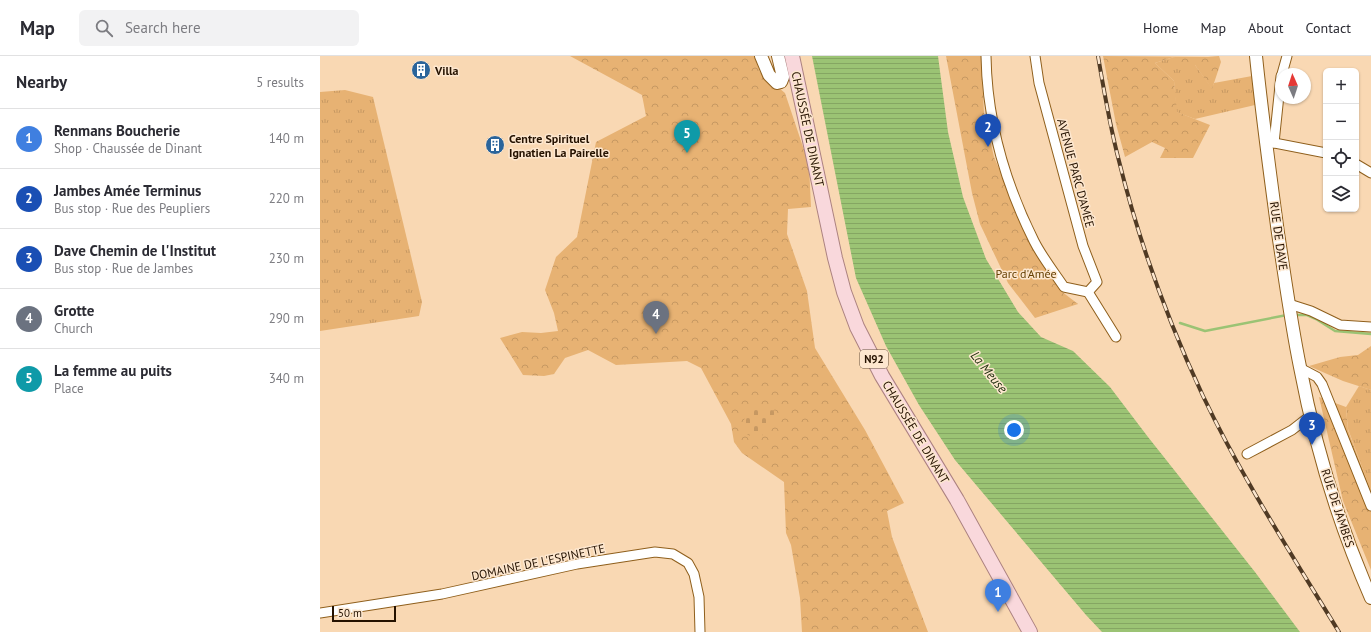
<!DOCTYPE html>
<html lang="en">
<head>
<meta charset="utf-8">
<style>
  :root { --surface:#fff; --page:#f2f2f3; --text:#2b2b33; --muted:#7c7c81; --line:#e1e1e2; --accent:#2563eb }
  body { margin:0; font-family:"PT Sans",sans-serif; background:var(--page); color:var(--text) }
  .controls { position:absolute; right:12px; top:12px; display:grid; overflow:hidden; border-radius:6px; box-shadow:0 1px 3px #0004 }
  .controls button { width:36px; height:36px; display:grid; place-items:center; padding:0; border:0; border-bottom:1px solid var(--line); background:var(--surface); color:var(--text); font:20px sans-serif }
  .compass { position:absolute; left:955px; top:12px; width:36px; height:36px; border-radius:50%; background:var(--surface); box-shadow:0 1px 3px #0004; rotate:357deg }
  .scale { position:absolute; left:12px; bottom:10px; width:64px; box-sizing:border-box; padding-left:4px; border:2px solid #251200; border-top:0; font-size:11px; line-height:14px; white-space:nowrap; color:#251200; -webkit-text-stroke:3px #fde7cf; paint-order:stroke }
  .you { position:absolute; left:694px; top:374px; width:14px; height:14px; margin:-10px; border:3px solid #fff; border-radius:50%; background:#1a73e8; box-shadow:0 0 0 6px #1a73e833 }
  .badge { display:grid; place-items:center; width:26px; height:26px; border-radius:50%; background:var(--accent); color:#fff; font-size:13px; font-weight:700 }
  .pin { position:absolute; translate:-50% -33px; filter:drop-shadow(0 1px 2px #0008) }
  .pin::after { content:''; position:absolute; top:21px; width:14px; height:12px; background:inherit; clip-path:polygon(0 0,100% 0,50% 100%) }
  .list { margin:0; padding:0; list-style:none }
  h2 { display:flex; justify-content:space-between; align-items:center; height:52px; margin:0; padding:0 16px; font-size:17px }
  h2 small { font-size:13px; font-weight:400; color:var(--muted) }
  .list li { display:grid; grid-template-columns:26px 1fr auto; gap:12px; align-items:center; box-sizing:border-box; height:60px; padding:0 16px; border-top:1px solid var(--line) }
  .list b { display:block; font-size:15px; white-space:nowrap }
  .list p { margin:0; font-size:13px; white-space:nowrap; color:var(--muted) }
  .list em { font-size:13px; font-style:normal; color:var(--muted) }
  .icon { flex:none; width:22px; height:22px; fill:none; stroke:currentColor; stroke-width:2; stroke-linecap:round; stroke-linejoin:round }
  .map { position:relative; flex:none; width:1051px; height:576px; overflow:hidden }
  header { display:flex; align-items:center; gap:24px; box-sizing:border-box; height:56px; padding:0 20px; background:var(--surface); border-bottom:1px solid var(--line) }
  header strong { font-size:19px }
  nav { display:flex; gap:22px; margin-inline-start:auto; font-size:14px }
  .search { width:280px; height:36px; background:var(--page); display:flex; align-items:center; gap:10px; box-sizing:border-box; padding:0 14px; border-radius:6px; color:var(--muted); font-size:15px }
  main { display:flex }
  aside { flex:1; background:var(--surface) }
  .map>svg:first-child { display:block }
</style>
</head>
<body>
<header>
<strong>Map</strong>
<div class="search"><svg class="icon" aria-label="search" viewBox="0 0 24 24"><circle cx="10" cy="10" r="6"/><path d="M15 15l6 6"/></svg>Search here</div>
<nav><a>Home</a><a>Map</a><a>About</a><a>Contact</a></nav>
</header>
<main>
<aside>
<h2>Nearby<small>5 results</small></h2>
<ul class="list">
<li><span class="badge" style="background:#3f7fe0">1</span><div><b>Renmans Boucherie</b><p>Shop · Chaussée de Dinant</p></div><em>140 m</em></li>
<li><span class="badge" style="background:#1a4fb4">2</span><div><b>Jambes Amée Terminus</b><p>Bus stop · Rue des Peupliers</p></div><em>220 m</em></li>
<li><span class="badge" style="background:#1a4fb4">3</span><div><b>Dave Chemin de l'Institut</b><p>Bus stop · Rue de Jambes</p></div><em>230 m</em></li>
<li><span class="badge" style="background:#6b7280">4</span><div><b>Grotte</b><p>Church</p></div><em>290 m</em></li>
<li><span class="badge" style="background:#0f9aa8">5</span><div><b>La femme au puits</b><p>Place</p></div><em>340 m</em></li>
</ul>
</aside>
<div class="map">
<svg width="1051" height="576" viewBox="0 0 1051 576">
  <defs>
    <pattern id="grass-tufts" width="24" height="20" patternUnits="userSpaceOnUse"><rect width="24" height="20" fill="#e7b273"/><path d="M3 7l-1-3M5 7V3M7 7l1-3M15 17l-1-3M17 17v-4M19 17l1-3" fill="none" stroke="#c69862"/></pattern>
    <pattern id="forest-crowns" width="20" height="18" patternUnits="userSpaceOnUse"><rect width="20" height="18" fill="#e7b273"/><path d="M2 6a3 3 0 1 1 6 0M12 15a3 3 0 1 1 6 0" fill="none" stroke="#c69862"/></pattern>
    <pattern id="cemetery-stones" width="16" height="16" patternUnits="userSpaceOnUse"><rect width="16" height="16" fill="#e7b273"/><path d="M2 7V4a2 2 0 0 1 4 0v3zM10 15v-3a2 2 0 0 1 4 0v3z" fill="#c69862"/></pattern>
    <pattern id="water-rules" width="6" height="5" patternUnits="userSpaceOnUse"><rect width="6" height="5" fill="#9bc374"/><path d="M0 2.5h6" fill="none" stroke="#85a663"/></pattern>
  </defs>
  <rect width="100%" height="100%" fill="#f9d8b3"/>
  <!-- grass -->
  <g fill="url(#grass-tufts)">
    <polygon points="854,1 875,9 892,32 894,27 932,20 935,49 875,63 856,56 854,25 835,7"/>
    <polygon points="25,34 53,41 102,246 99,260 0,275 0,36"/>
    <polygon points="1039,330 1051,334 1051,436 1028,373 1026,351"/>
  </g>
  <!-- forest -->
  <g fill="url(#forest-crowns)">
    <polygon points="250,0 434,0 440,16 465,37 489,109 491,151 468,153 467,178 487,235 495,292 545,374 584,447 567,455 572,481 608,576 482,576 480,542 471,489 466,477 464,426 422,397 414,386 411,368 381,312 367,305 296,309 268,294 245,302 234,318 224,320 203,319 180,282 202,276 221,277 238,275 234,257 225,234 236,201 257,181 276,86 326,60 322,39"/>
    <polygon points="626,0 661,0 664,57 674,101 713,191 741,235 758,248 715,262 688,227 660,168 652,137"/>
    <polygon points="783,0 888,1 899,0 901,6 892,33 875,9 862,12 854,1 835,7 854,25 857,56 890,69 873,102 840,102 845,92 832,86 805,101 796,68"/>
    <polygon points="1051,290 1051,334 1023,325 989,310 1020,301 1038,299"/>
    <polygon points="999,341 1026,351 1028,374 1051,436 1051,514 1023,445"/>
  </g>
  <!-- cemetery -->
  <polygon fill="url(#cemetery-stones)" points="431,350 456,355 439,385 425,377 422,368"/>
  <!-- water -->
  <polygon fill="url(#water-rules)" points="492,0 618,0 628,76 643,141 666,203 698,256 721,281 753,295 790,331 828,381 935,516 980,576 782,576 766,559 635,404 599,349 566,290 536,222"/>
  <g fill="none" stroke-linecap="round" stroke-linejoin="round">
    <!-- stream -->
    <g stroke="#9bc374" stroke-width="2.5">
      <polyline points="974,259 987,259 996,263 1015,275 1051,278"/>
      <polyline points="860,267 885,275 967,259"/>
    </g>
    <!-- street casing -->
    <g stroke="#8f5f1c" stroke-width="11">
      <g id="street">
        <path d="M666,0c1,65 19,127 48,185 8,16 20,31 30,46l24,5"/>
        <polyline points="715,0 719,27 763,190 777,226 768,236"/>
        <polyline points="962,18 967,0"/>
        <polyline points="949,86 1006,97"/>
        <polyline points="954,87 961,20"/>
        <polyline points="1036,108 1051,117"/>
        <polyline points="768,236 796,281"/>
        <polyline points="969,248 991,255 1020,269 1051,271"/>
        <polyline points="980,312 997,321 1002,328 1051,450"/>
        <polyline points="927,398 972,374 990,360"/>
        <polyline points="0,557 122,538 257,508 335,496 353,498 368,507 374,518 379,541 380,576"/>
      </g>
    </g>
    <!-- secondary casing -->
    <g stroke="#8f5f1c" stroke-width="14">
      <g id="secondary">
        <polyline points="441,0 449,19 457,27 461,26 463,21 458,0"/>
        <path d="M936,0c6,59 14,118 22,177 7,45 13,90 22,134 15,79 39,158 71,231"/>
      </g>
    </g>
    <!-- primary casing -->
    <g stroke="#ac8280" stroke-width="16">
      <polyline id="primary" points="472,0 515,202 524,236 537,271 562,320 637,444 710,576"/>
    </g>
    <!-- street -->
    <use href="#street" stroke="#fff" stroke-width="9"/>
    <!-- secondary -->
    <use href="#secondary" stroke="#fff" stroke-width="12"/>
    <!-- primary -->
    <use href="#primary" stroke="#f9d8dc" stroke-width="14"/>
    <!-- rail casing -->
    <g stroke="#503a24" stroke-width="4">
      <path id="rail" d="M778,0c6,35 12,71 21,105 20,81 49,160 84,235 39,82 89,159 136,236"/>
    </g>
    <!-- rail -->
    <use href="#rail" stroke="#fde7cf" stroke-width="2.5" stroke-dasharray="8" stroke-linecap="butt"/>
  </g>
  <!-- icons -->
  <defs>
    <g id="building-disc" transform="scale(1)"><circle r="9.5" fill="#2a649b" stroke="#fde7cf"/><path d="M-4-6H4V6H1V3H-1V6H-4ZM-2.5-4.3h1.7v1.8h-1.7ZM.8-4.3h1.7v1.8H.8ZM-2.5-1h1.7V.8h-1.7ZM.8-1h1.7V.8H.8Z" fill="#fff"/></g>
  </defs>
  <g fill-rule="evenodd">
    <use href="#building-disc" x="101" y="14"/>
    <use href="#building-disc" x="175" y="89"/>
  </g>
  <g text-anchor="middle" dominant-baseline="central" stroke-width="3" stroke-linejoin="round" paint-order="stroke">
    <!-- shield labels -->
    <rect fill="#fde7cf" stroke="#66523e" stroke-width="1" x="540" y="294" width="28" height="18" rx="3"/>
    <g font-size="11" font-weight="bold" fill="#251200">
      <text x="554" y="303">N92</text>
    </g>
    <!-- poi labels -->
    <g font-size="12" font-weight="bold" fill="#251200" stroke="#fde7cf" text-anchor="start">
      <text x="115" y="14">Villa</text>
      <text x="189" y="82">Centre Spirituel<tspan x="189" dy="14">Ignatien La Pairelle</tspan></text>
    </g>
    <!-- street labels -->
    <g font-size="12" fill="#251200" stroke="#fde7cf">
      <text transform="translate(488 73) rotate(78)">CHAUSSÉE DE DINANT</text>
      <text transform="translate(756 117) rotate(75)">AVENUE PARC D'AMÉE</text>
      <text transform="translate(959 180) rotate(82)">RUE DE DAVE</text>
      <text transform="translate(596 376) rotate(59)">CHAUSSÉE DE DINANT</text>
      <text transform="translate(1018 452) rotate(72)">RUE DE JAMBES</text>
      <text transform="translate(218 506) rotate(-12)">DOMAINE DE L'ESPINETTE</text>
    </g>
    <!-- park labels -->
    <g font-size="12" fill="#643e00" stroke="#fde7cf">
      <text x="706" y="217">Parc d'Amée</text>
    </g>
    <!-- water labels -->
    <g font-size="13" font-style="italic" fill="#21300f" stroke="#fde7cf">
      <text transform="translate(669 316) rotate(51)">La Meuse</text>
    </g>
  </g>
</svg>
<div class="controls">
<button>+</button>
<button>−</button>
<button><svg class="icon" aria-label="locate" viewBox="0 0 24 24"><circle cx="12" cy="12" r="6"/><path d="M12 2v4M12 18v4M2 12h4M18 12h4"/></svg></button>
<button><svg class="icon" aria-label="layers" viewBox="0 0 24 24"><path d="M12 4l9 5-9 5-9-5zM3 14l9 5 9-5"/></svg></button>
</div>
<svg class="compass" viewBox="-18 -18 36 36"><path d="M0-13l5 13h-10z" fill="#e53935"/><path d="M0 13l5-13h-10z" fill="#7c7c81"/></svg>
<div class="scale">50 m</div>
<div class="you"></div>
<div class="pin badge" style="left:678px;top:556px;background:#3f7fe0">1</div>
<div class="pin badge" style="left:668px;top:91px;background:#1a4fb4">2</div>
<div class="pin badge" style="left:992px;top:389px;background:#1a4fb4">3</div>
<div class="pin badge" style="left:336px;top:278px;background:#6b7280">4</div>
<div class="pin badge" style="left:367px;top:97px;background:#0f9aa8">5</div>
</div>
</main>
</body>
</html>
